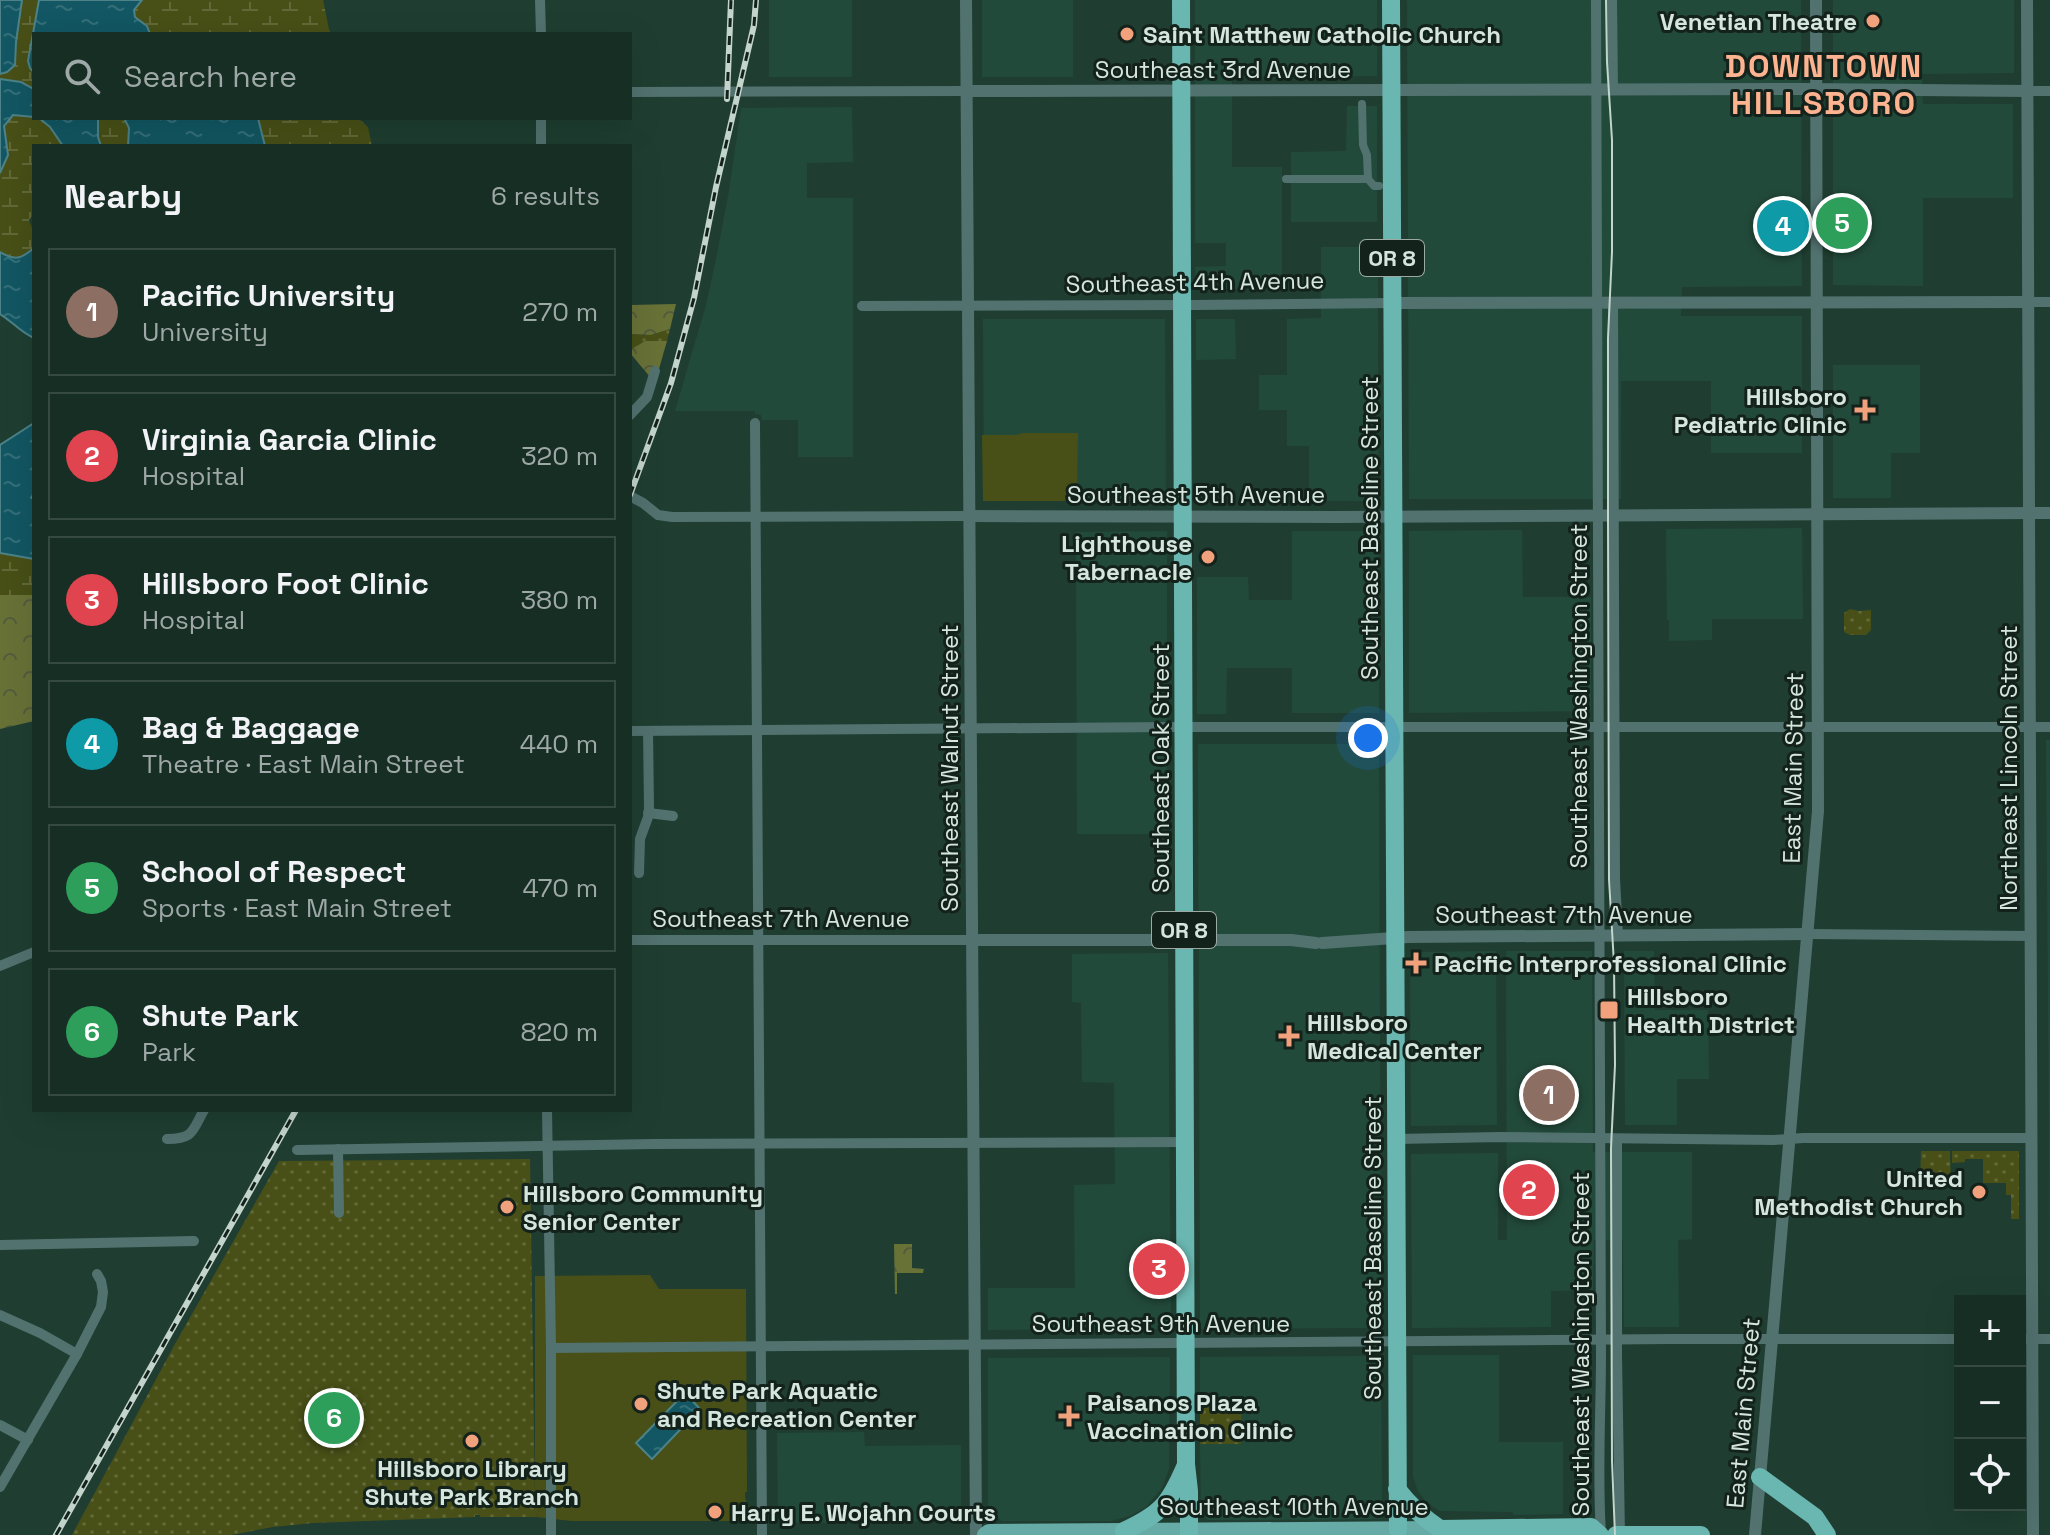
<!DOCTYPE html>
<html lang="en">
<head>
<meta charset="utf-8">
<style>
  :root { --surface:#172e25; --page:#243a32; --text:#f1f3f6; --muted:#9ea8a7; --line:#364a42; --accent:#8c9099 }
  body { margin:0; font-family:"Space Grotesk",sans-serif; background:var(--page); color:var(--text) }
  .controls { position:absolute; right:24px; bottom:24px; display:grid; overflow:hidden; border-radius:0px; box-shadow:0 8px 32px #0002 }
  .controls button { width:72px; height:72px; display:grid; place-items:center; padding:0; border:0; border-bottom:2px solid var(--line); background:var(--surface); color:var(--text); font:40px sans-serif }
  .you { position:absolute; left:1368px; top:738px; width:28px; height:28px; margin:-20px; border:6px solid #fff; border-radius:50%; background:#1a73e8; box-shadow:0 0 0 12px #1a73e833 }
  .badge { display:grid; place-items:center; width:52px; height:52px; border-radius:50%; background:var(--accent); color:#fff; font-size:26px; font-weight:700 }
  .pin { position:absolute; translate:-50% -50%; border:4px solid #fff; box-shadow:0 2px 8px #0006 }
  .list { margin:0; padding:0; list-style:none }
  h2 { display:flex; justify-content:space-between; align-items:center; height:104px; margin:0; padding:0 32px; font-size:34px }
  h2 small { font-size:26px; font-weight:400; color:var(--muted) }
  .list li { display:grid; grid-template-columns:52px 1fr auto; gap:24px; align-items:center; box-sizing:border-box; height:128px; margin:0 16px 16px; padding:0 16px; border:2px solid var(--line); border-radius:0px }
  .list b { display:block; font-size:30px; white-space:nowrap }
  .list p { margin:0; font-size:26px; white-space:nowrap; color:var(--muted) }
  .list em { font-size:26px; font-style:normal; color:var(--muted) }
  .icon { flex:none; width:44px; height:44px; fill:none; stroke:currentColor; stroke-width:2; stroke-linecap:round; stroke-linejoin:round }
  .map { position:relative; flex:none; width:2050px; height:1535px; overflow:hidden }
  .search { position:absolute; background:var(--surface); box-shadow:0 8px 32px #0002; left:32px; top:32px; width:600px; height:88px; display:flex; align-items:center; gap:20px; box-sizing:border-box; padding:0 28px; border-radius:0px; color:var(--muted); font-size:30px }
  .panel { position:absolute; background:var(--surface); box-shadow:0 8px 32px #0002; left:32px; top:144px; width:600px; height:968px; border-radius:0px }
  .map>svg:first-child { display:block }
</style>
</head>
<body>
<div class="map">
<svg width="2050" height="1535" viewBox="0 0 2050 1535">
  <defs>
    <pattern id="grass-dots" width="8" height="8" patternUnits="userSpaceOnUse" patternTransform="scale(2)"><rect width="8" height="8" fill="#485017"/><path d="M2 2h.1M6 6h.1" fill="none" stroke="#626938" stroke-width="1.8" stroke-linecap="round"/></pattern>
    <pattern id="forest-crowns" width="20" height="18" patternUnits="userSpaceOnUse" patternTransform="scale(2)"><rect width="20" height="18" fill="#687237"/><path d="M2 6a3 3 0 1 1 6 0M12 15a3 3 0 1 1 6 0" fill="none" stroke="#545c3d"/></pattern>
    <pattern id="wetland-marsh" width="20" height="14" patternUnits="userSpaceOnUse" patternTransform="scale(2)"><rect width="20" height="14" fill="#485017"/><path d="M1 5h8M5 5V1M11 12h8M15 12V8" fill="none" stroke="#626938"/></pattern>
    <pattern id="water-ripples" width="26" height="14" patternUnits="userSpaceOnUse" patternTransform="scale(2)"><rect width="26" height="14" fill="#125763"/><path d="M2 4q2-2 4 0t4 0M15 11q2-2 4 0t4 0" fill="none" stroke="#346f79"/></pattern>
  </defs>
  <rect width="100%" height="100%" fill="#1f3e31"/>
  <!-- built -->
  <g fill="#224a3a">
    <rect x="769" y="0" width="83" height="77"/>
    <rect x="982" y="0" width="91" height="77"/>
    <polygon points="1195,0 1377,0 1377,76 1232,77 1232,167 1282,167 1282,289 1196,289 1195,267 1226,266 1226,243 1195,243"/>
    <polygon points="1407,0 1801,0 1802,286 1682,287 1681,316 1802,316 1802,453 1711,453 1711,381 1621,381 1621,499 1409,499"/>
    <polygon points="1833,0 2014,0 2014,73 1922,74 1923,104 2013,104 2013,198 1923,198 1923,286 1833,285"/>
    <polygon points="1347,106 1377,106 1377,222 1291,222 1291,152 1346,151"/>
    <polygon points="852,107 853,162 807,163 807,198 853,198 853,457 798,457 798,420 762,420 761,415 755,414 755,411 675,411 706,305 717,254 729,191 741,108"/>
    <polygon points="1321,247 1378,247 1378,501 1309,501 1309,446 1287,446 1287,410 1259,410 1259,375 1287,375 1287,319 1321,318"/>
    <polygon points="983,319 1165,319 1166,498 1163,501 984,501"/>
    <polygon points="1196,319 1235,319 1236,359 1196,360"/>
    <polygon points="1833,365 1920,365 1920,453 1891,453 1891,498 1833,498"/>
    <polygon points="1802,528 1803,619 1712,619 1712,640 1669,641 1669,620 1667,620 1666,529"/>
    <polygon points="1522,530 1523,597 1591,597 1591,711 1409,713 1409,531"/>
    <polygon points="1167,531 1167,834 1077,834 1076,532"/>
    <polygon points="1292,531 1379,531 1379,713 1292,713 1292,668 1227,668 1226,714 1197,714 1197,577 1248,577 1249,600 1292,600"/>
    <polygon points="2046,740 2050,740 2050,1324 2049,1124"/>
    <polygon points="1198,744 1379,744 1381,1328 1200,1329"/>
    <polygon points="1496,951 1497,1125 1411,1126 1410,952"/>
    <polygon points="1506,951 1592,951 1593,1152 1692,1152 1692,1239 1678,1240 1679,1327 1624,1327 1623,1240 1594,1240 1593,1290 1551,1291 1551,1327 1412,1328 1411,1154 1498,1153 1498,1240 1507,1240"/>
    <polygon points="1624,951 1654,951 1655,1010 1708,1010 1709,1079 1677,1079 1677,1125 1625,1125"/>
    <polygon points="1168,953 1171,1329 988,1330 988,1288 1075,1288 1074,1185 1115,1184 1114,1083 1082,1082 1081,1003 1072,1002 1072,954"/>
    <polygon points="1413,1355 1499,1355 1499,1442 1563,1442 1563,1514 1514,1515 1512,1512 1440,1511 1426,1502 1418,1491 1413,1477"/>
    <polygon points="1381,1356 1382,1519 1208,1520 1201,1514 1200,1444 1241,1443 1242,1401 1200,1400 1200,1357"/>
    <polygon points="1170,1357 1169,1469 1162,1488 1146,1507 1130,1516 1111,1521 1002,1521 988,1511 988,1358"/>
    <polygon points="864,1432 865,1446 961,1445 961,1511 950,1521 812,1523 782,1522 782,1510 778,1510 777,1433"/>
  </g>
  <!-- grass -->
  <g fill="url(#grass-dots)">
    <polygon points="670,329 667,341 645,341 630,350 630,334 651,335"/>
    <polygon points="1850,609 1859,611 1871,610 1871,630 1866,635 1850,635 1844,632 1844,613"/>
    <polygon points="1921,1151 1950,1151 1951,1184 1920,1184"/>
    <polygon points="1952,1151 2019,1151 2019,1219 2011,1219 2011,1195 2006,1195 2006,1183 1983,1183 1983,1159 1965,1159 1965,1162 1952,1163"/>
    <polygon points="530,1159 535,1500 540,1508 536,1517 480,1517 480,1515 475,1515 475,1517 313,1523 273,1527 231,1535 72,1535 175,1344 279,1161"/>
    <polygon points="1200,1400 1242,1400 1241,1444 1200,1444"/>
  </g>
  <!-- forest -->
  <g fill="url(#forest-crowns)">
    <polygon points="676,304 670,329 651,335 630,334 630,305"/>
    <polygon points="645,341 667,341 655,383 630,353 630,350"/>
    <polygon points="0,595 34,595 34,721 0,729"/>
    <polygon points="894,1244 912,1244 912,1268 924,1269 923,1273 897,1273 897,1294 895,1294"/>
  </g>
  <!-- wetland -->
  <g fill="url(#wetland-marsh)">
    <polygon points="22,0 39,0 32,33 30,68 34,73 34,89 21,82 0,79 0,74 7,72 15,64 16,42"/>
    <polygon points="142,0 323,0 330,34 150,34 147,25 136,17 134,10"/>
    <path d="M12,115c25,-1 40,7 51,31h-29v68l-5,6 5,13v15c-13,11 -19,13 -34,4v-79l8,-18 -4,-29z"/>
    <polygon points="98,118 124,118 129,128 128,146 101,146 98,137"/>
    <polygon points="258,118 358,118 368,127 372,146 265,146"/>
    <polygon points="0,553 34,559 34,595 0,595"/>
  </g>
  <!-- garden -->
  <g fill="#485017">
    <polygon points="1023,433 1078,433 1077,501 983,501 982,435 1016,435"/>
    <path d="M650,1275l9,14h87l1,203h-2c0,8 1,12 7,17v5l-7,6 -12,1h-162l-35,-4 4,-9 -5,-8v-224z"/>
  </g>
  <!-- water -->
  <g fill="url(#water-ripples)" stroke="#4c8288" stroke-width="2">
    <polygon points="0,0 22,0 16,42 15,65 7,72 0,74"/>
    <polygon points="39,0 142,0 134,10 135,17 147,26 150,34 34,34 34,73 30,68 28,61"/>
    <polygon points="0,79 21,82 34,89 34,117 13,115 4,126 8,155 0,173"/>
    <polygon points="39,118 98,118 98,137 101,146 63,146 50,127"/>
    <polygon points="124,118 258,118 265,146 128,146 129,128"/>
    <path d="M34,248v90c-14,-6 -21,-16 -34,-24v-62c15,9 21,7 34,-4z"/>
    <polygon points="34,423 34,490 32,498 34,498 34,559 0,553 0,445"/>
    <polygon points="685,1393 700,1409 652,1459 636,1443"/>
  </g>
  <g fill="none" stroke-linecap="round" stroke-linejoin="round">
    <!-- pedestrian -->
    <g stroke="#52726f" stroke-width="8">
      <polyline points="1286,179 1368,179 1367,155 1363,145 1362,104"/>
      <polyline points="1368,179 1374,186 1379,186"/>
    </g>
    <!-- minor -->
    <g stroke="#52726f" stroke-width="10">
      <polyline points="540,0 541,34"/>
      <path d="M1596,0l5,1353c0,60 -4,121 0,181"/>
      <polyline points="1612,0 1613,90"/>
      <polyline points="2028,91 2050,91"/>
      <polyline points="630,92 967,91"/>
      <polyline points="541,146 541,118"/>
      <polyline points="1613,302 1615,879 1618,936"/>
      <polyline points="2028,302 2050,302"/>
      <polyline points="862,306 1194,305 1392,303"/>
      <polyline points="630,415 647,397 655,371"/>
      <polyline points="755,423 762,1535"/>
      <polyline points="630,496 643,503 658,515 672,517 969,516"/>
      <polyline points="630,731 1169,727 2050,727"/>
      <polyline points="648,813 673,816"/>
      <polyline points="639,873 640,839 648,817 649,809 648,731"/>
      <polyline points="1807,934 2031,936"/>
      <polyline points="630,940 972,940"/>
      <polyline points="0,966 34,952"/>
      <polyline points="547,1110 551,1348 551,1535"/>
      <path d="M167,1139c27,0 25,-8 37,-29"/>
      <polyline points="1396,1139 1500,1137 1774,1140 1803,1138 2032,1138"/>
      <polyline points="1617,1139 1617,1356 1620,1535"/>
      <polyline points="338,1149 339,1213"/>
      <polyline points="297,1150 653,1144 1186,1142"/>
      <polyline points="0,1245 194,1241"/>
      <polyline points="0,1315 40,1333 77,1354"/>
      <polyline points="2020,1339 2050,1339"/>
      <polyline points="551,1348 1671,1339 1960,1339"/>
      <polyline points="0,1425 28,1440"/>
      <polyline points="0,1487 77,1354 101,1307 103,1292 101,1281 97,1274"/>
    </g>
    <!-- tertiary -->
    <g stroke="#52726f" stroke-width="12">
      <polyline points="966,0 976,1535"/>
      <polyline points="2027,0 2033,1535"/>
      <polyline points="967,91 1806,89 2028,91"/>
      <polyline points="1392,303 2028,302"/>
      <polyline points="969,516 1336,517 2050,513"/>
      <polyline points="972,940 1291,940 1316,943"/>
      <polyline points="1322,943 1408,937 1807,934"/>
      <polyline points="1755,1535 1818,811 1816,0"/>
    </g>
    <!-- primary -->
    <polyline stroke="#66aba6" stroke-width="16" points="985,1535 989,1532 1440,1529"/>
    <!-- trunk -->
    <g stroke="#6ab6b0" stroke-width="18">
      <polyline points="1181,0 1186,1464 1189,1491 1189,1535"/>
      <polyline points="1391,0 1398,1530"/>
      <polyline points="1760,1477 1815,1517 1827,1535"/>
      <path d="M1397,1489c13,17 25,28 43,40l151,-2 9,8"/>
      <path d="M1124,1531c37,-17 45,-27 61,-64"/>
      <polyline points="1616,1535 1701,1535"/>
    </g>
    <!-- tram -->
    <polyline stroke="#c2d4cc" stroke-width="2" points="1606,0 1607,62 1612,140 1612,252 1608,338 1608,523 1609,879 1614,964 1615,1065 1611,1148 1612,1461 1615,1535"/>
    <!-- rail casing -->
    <g stroke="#c2d4cc" stroke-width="6">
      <g id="rail">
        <polyline points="727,99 731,0"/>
        <polyline points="630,495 671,383 694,298 716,187 754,25 756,0"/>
        <polyline points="56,1535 296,1110"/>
      </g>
    </g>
    <!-- rail -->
    <use href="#rail" stroke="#14221c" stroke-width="3" stroke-dasharray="9" stroke-linecap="butt"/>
  </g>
  <!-- markers -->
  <g fill="#f1a17c" stroke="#14221c" stroke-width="3">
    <circle cx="1873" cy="21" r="8"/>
    <circle cx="1127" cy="34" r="8"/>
    <path d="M1861 398h8v8h8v8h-8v8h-8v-8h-8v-8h8z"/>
    <circle cx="1208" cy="557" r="8"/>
    <path d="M1412 951h8v8h8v8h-8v8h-8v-8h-8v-8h8z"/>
    <rect x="1599" y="1000" width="20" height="20" rx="4"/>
    <path d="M1285 1024h8v8h8v8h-8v8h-8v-8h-8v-8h8z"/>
    <circle cx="1979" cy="1192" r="8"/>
    <circle cx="507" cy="1207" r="8"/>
    <circle cx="641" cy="1404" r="8"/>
    <path d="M1065 1404h8v8h8v8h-8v8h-8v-8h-8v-8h8z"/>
    <circle cx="472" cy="1441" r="8"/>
    <circle cx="715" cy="1512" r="8"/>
  </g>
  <g text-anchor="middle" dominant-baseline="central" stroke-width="6" stroke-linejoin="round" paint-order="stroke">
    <!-- shield labels -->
    <g fill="#14221c" stroke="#9baba4" stroke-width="2">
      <rect x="1360" y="240" width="64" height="36" rx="6"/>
      <rect x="1152" y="912" width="64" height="36" rx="6"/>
    </g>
    <g font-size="22" font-weight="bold" fill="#d5e6de">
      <text x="1392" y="258">OR 8</text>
      <text x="1184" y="930">OR 8</text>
    </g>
    <!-- poi labels -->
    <g font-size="24" font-weight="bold" fill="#d5e6de" stroke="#14221c" text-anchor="start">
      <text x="1857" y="21" text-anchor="end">Venetian Theatre</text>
      <text x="1143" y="34">Saint Matthew Catholic Church</text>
      <text x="1847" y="396" text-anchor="end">Hillsboro<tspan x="1847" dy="28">Pediatric Clinic</tspan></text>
      <text x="1192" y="543" text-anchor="end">Lighthouse<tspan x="1192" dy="28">Tabernacle</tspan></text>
      <text x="1434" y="963">Pacific Interprofessional Clinic</text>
      <text x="1627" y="996">Hillsboro<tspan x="1627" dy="28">Health District</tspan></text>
      <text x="1307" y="1022">Hillsboro<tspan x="1307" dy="28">Medical Center</tspan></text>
      <text x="1963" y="1178" text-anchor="end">United<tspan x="1963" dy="28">Methodist Church</tspan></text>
      <text x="523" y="1193">Hillsboro Community<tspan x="523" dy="28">Senior Center</tspan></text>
      <text x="657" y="1390">Shute Park Aquatic<tspan x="657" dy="28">and Recreation Center</tspan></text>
      <text x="1087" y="1402">Paisanos Plaza<tspan x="1087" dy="28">Vaccination Clinic</tspan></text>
      <text x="472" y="1468" text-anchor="middle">Hillsboro Library<tspan x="472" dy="28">Shute Park Branch</tspan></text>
      <text x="731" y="1512">Harry E. Wojahn Courts</text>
    </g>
    <!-- street labels -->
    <g font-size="24" fill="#d5e6de" stroke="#14221c">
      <text x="1223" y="69">Southeast 3rd Avenue</text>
      <text transform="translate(1195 282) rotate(-1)">Southeast 4th Avenue</text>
      <text x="1196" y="494">Southeast 5th Avenue</text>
      <text transform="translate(1369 528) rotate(-90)">Southeast Baseline Street</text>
      <text transform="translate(1578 696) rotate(-90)">Southeast Washington Street</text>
      <text transform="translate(949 768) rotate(-90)">Southeast Walnut Street</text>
      <text transform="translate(1160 768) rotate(-90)">Southeast Oak Street</text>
      <text transform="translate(1793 768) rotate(-89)">East Main Street</text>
      <text transform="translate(2008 768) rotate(-90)">Northeast Lincoln Street</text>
      <text x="1564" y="914">Southeast 7th Avenue</text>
      <text x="781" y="918">Southeast 7th Avenue</text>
      <text transform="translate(1372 1248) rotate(-90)">Southeast Baseline Street</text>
      <text x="1161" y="1323">Southeast 9th Avenue</text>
      <text transform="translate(1580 1344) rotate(-90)">Southeast Washington Street</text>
      <text transform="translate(1743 1413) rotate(-85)">East Main Street</text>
      <text x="1294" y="1506">Southeast 10th Avenue</text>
    </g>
    <!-- district labels -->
    <g font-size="32" font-weight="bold" letter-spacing="2" fill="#feb390" stroke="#14221c">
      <text x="1824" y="66">DOWNTOWN<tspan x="1824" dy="37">HILLSBORO</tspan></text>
    </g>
  </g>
</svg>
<div class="controls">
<button>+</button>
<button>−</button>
<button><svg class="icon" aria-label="locate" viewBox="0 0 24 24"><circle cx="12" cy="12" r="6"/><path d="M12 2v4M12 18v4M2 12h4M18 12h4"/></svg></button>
</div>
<div class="you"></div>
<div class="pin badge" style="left:1549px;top:1095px;background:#8d6e63">1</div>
<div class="pin badge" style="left:1529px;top:1190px;background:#e0444e">2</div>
<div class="pin badge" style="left:1159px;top:1269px;background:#e0444e">3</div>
<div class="pin badge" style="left:1783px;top:226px;background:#0f9aa8">4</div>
<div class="pin badge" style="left:1842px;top:223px;background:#2e9e5b">5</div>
<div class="pin badge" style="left:334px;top:1418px;background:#2e9e5b">6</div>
<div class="search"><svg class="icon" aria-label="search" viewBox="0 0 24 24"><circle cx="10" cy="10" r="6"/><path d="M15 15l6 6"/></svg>Search here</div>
<section class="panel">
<h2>Nearby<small>6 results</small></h2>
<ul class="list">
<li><span class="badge" style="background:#8d6e63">1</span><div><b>Pacific University</b><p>University</p></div><em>270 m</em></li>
<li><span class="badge" style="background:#e0444e">2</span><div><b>Virginia Garcia Clinic</b><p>Hospital</p></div><em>320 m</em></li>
<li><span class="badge" style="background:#e0444e">3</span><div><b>Hillsboro Foot Clinic</b><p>Hospital</p></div><em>380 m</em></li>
<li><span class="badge" style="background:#0f9aa8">4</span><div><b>Bag &amp; Baggage</b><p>Theatre · East Main Street</p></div><em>440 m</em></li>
<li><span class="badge" style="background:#2e9e5b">5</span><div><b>School of Respect</b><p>Sports · East Main Street</p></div><em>470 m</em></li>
<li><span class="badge" style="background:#2e9e5b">6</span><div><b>Shute Park</b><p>Park</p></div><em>820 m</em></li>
</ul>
</section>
</div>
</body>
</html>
